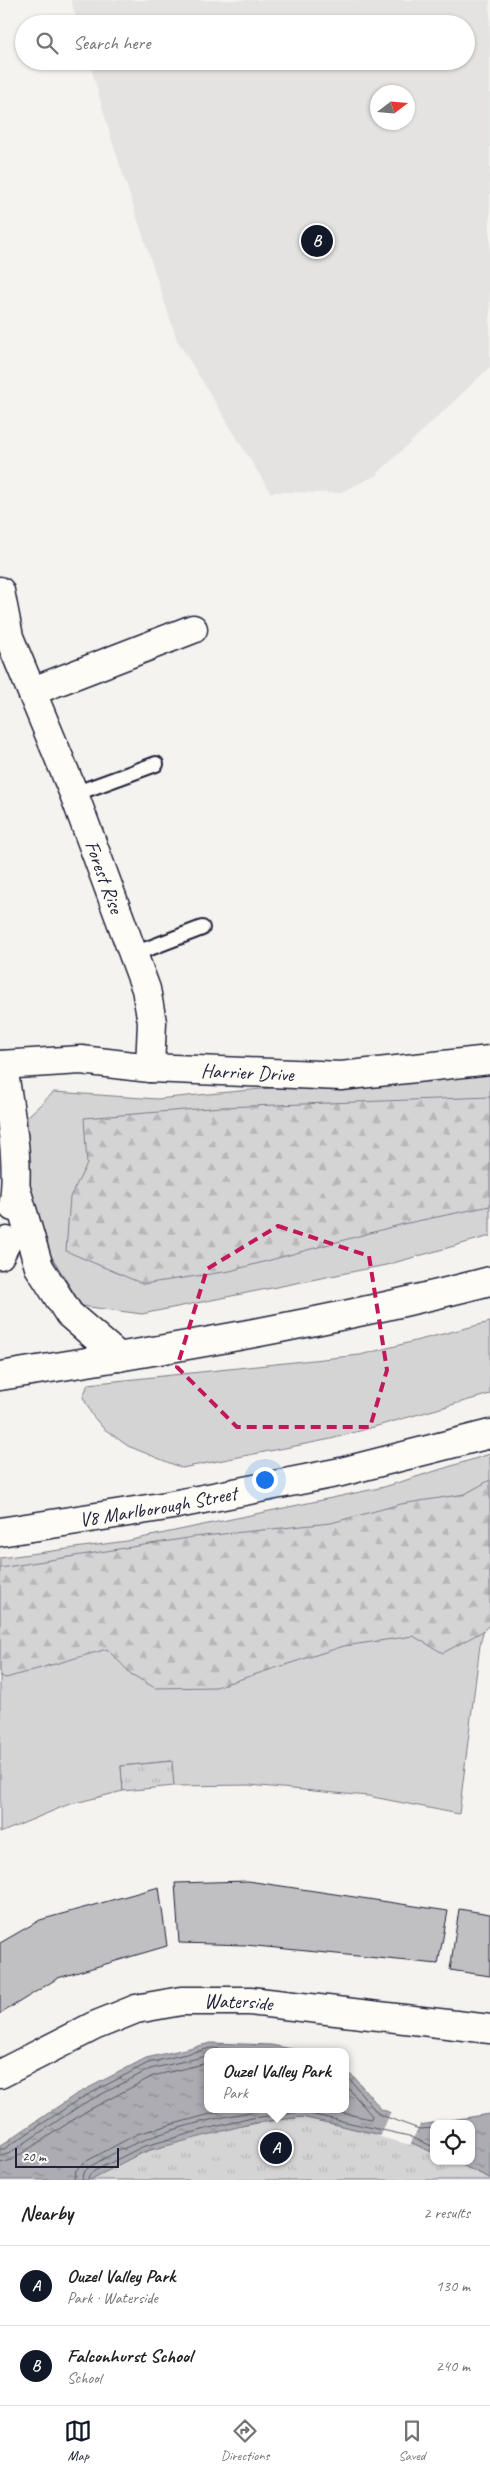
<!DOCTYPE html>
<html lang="en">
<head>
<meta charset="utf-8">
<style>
  :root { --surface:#fff; --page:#f6f6f6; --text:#202124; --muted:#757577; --line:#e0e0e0; --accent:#111827 }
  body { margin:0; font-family:Caveat,sans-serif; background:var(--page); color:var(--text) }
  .controls { position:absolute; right:15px; bottom:15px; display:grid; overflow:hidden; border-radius:10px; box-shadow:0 1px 4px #0004 }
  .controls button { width:45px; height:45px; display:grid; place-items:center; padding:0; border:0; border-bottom:1px solid var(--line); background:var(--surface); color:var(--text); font:25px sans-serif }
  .compass { position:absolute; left:370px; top:85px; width:45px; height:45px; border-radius:50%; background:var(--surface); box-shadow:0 1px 4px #0004; rotate:74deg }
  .scale { position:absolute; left:15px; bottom:12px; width:104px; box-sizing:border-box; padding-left:5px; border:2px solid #22223b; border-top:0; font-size:14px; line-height:18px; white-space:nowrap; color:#22223b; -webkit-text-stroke:4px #fdfcf7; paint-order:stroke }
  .you { position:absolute; left:264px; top:1479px; width:18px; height:18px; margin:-12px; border:4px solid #fff; border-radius:50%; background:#1a73e8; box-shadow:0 0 0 8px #1a73e833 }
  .badge { display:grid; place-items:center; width:32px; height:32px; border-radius:50%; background:var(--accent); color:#fff; font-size:16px; font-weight:700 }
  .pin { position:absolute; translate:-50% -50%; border:2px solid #fff; box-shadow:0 1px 5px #0006 }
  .popup { position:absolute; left:204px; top:2048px; width:145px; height:65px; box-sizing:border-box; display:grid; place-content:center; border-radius:10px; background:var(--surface); filter:drop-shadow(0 1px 4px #0005); font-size:16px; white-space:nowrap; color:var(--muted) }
  .popup b { font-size:19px; color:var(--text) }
  .popup::after { content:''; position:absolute; left:50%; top:100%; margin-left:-10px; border:10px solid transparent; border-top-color:var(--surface) }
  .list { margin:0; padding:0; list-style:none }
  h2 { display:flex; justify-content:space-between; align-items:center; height:65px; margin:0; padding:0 20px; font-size:21px }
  h2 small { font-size:16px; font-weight:400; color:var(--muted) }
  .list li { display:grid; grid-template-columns:32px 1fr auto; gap:15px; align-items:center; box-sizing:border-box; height:80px; padding:0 20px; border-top:1px solid var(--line) }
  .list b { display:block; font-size:19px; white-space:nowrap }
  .list p { margin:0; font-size:16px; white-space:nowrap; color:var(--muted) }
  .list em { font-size:16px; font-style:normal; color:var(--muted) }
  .icon { flex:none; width:28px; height:28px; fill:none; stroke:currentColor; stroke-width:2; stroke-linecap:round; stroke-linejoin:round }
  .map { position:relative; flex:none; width:490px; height:2180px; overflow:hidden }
  .search { position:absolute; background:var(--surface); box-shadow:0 1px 4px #0004; left:15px; right:15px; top:15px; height:55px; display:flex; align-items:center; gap:12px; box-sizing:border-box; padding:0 18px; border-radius:28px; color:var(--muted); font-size:19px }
  .sheet { height:225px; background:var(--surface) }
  nav { display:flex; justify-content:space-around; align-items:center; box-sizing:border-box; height:70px; border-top:1px solid var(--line); background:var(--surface); font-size:14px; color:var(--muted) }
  nav a { display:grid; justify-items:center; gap:2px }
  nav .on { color:var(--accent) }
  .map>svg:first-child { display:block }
</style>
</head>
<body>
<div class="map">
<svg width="490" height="2180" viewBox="0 0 490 2180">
  <defs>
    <pattern id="forest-firs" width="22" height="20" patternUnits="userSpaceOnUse" patternTransform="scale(1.25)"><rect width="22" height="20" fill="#d5d4d5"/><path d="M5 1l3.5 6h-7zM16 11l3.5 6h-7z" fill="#b7b6b8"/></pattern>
    <pattern id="park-tufts" width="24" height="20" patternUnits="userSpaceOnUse" patternTransform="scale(1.25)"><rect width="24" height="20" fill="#d5d4d5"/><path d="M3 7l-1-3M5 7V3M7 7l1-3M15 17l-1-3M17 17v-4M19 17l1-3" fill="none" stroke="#b7b6b8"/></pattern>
    <pattern id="water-ripples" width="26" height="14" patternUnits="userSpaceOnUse" patternTransform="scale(1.25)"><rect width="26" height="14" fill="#acacb2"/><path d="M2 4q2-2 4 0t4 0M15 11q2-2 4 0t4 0" fill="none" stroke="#8c8c92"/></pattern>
  </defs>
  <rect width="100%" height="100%" fill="#f4f3ef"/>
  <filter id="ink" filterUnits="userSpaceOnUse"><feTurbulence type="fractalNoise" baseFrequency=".02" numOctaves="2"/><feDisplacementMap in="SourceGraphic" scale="10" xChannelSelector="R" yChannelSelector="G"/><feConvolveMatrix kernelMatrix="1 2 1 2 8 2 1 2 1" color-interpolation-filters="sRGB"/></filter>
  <g filter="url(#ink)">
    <!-- built -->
    <path fill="#e4e3e2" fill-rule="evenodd" d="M71,0h419v367l-115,109 -36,17 -69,-1 -93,-152 -65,-199 -23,-80h377v-37h-388zM378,92h30v30h-30z"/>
    <!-- grass -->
    <g fill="#d5d4d5" stroke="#7c7b88">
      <polygon points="490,1067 490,1236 386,1265 142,1314 82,1306 47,1249 31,1200 27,1117 54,1092 157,1099"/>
      <polygon points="490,1322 490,1394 331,1439 182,1468 128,1446 103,1428 92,1415 83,1397 88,1384 360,1355"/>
      <polygon points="490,1454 490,1602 480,1645 459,1814 368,1796 249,1785 174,1786 171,1761 121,1766 123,1791 67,1805 0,1833 0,1558 127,1541 384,1487"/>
    </g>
    <!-- forest -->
    <g fill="url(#forest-firs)" stroke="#7c7b88">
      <polygon points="490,1097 490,1206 403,1224 230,1271 143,1284 66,1251 70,1197 87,1164 84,1118 222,1107"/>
      <polygon points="490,1480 490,1624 483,1631 443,1653 413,1636 344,1646 216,1687 155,1688 131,1674 107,1649 6,1678 0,1676 0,1568 194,1537 331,1523 401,1504 465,1494"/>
    </g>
    <!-- park -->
    <g fill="url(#park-tufts)" stroke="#7c7b88">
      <polygon points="172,1761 174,1786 123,1791 121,1766"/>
      <path d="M302,2117l106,24 26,12v8h19l37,17v2h-400c62,-40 139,-54 212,-63z"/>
    </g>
    <!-- water -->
    <polygon fill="url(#water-ripples)" stroke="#757582" points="211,2043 271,2045 308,2052 207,2052 207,2109 345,2109 345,2071 355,2078 381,2109 420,2125 490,2114 490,2178 453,2161 471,2161 471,2124 434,2124 434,2153 408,2141 302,2117 253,2123 143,2152 90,2180 0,2180 0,2146 75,2095 146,2058"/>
    <!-- pier -->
    <polygon fill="#f4f3ef" points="391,2111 421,2122 410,2145 380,2137"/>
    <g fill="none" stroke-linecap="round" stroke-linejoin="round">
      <!-- shore -->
      <g stroke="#59596b" stroke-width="1">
        <polyline points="345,2077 352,2082 378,2114 419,2129 434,2128"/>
        <polyline points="321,2109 371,2119 372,2116 345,2084"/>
        <polyline points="0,2149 4,2149 78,2100 148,2063 211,2048 279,2052"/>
        <polyline points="0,2156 8,2154 81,2105 150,2069 207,2056"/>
        <polyline points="0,2163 12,2160 85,2112 153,2076 207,2063"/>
        <polyline points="74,2180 76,2170 83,2163 137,2134 229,2109"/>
        <path d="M82,2180l1,-7 5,-5c53,-34 122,-51 184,-59"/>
        <polyline points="88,2180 89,2175 94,2171 142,2147 202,2130 252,2118 301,2112 409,2136 434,2147"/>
      </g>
    </g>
    <!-- building -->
    <g fill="#c0bfc2" stroke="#22223b">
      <polygon points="248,1881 448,1911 438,1964 246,1945 179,1943 175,1883"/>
      <polygon points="159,1887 167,1946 58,1978 0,2014 0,1943 40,1920"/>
      <polygon points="459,1909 490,1914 490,1976 450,1970"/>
    </g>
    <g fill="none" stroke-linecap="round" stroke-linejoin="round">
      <!-- service casing -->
      <g stroke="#22223b" stroke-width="18">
        <g id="service">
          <polyline points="74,794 156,764"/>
          <polyline points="134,954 202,928"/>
        </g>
      </g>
      <!-- minor casing -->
      <g stroke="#22223b" stroke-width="31">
        <g id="minor">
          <path id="s1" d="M0,591l9,46 65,157 72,195 6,33 -2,46"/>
          <polyline points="33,691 193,629"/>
          <path id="s2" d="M0,2074l94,-48 42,-17 45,-8h69l240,28"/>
        </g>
      </g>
      <!-- tertiary casing -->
      <g stroke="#22223b" stroke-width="31">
        <g id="tertiary">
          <path id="s3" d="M0,1065l81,-5 69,8 191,8 149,-16"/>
          <path d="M3,1065c6,46 18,96 10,142"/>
          <polyline points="16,1189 39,1267 69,1314 119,1357"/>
        </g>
      </g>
      <!-- secondary casing -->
      <g stroke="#22223b" stroke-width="31">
        <g id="secondary">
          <polyline points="0,1255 7,1241"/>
          <path d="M0,1376c164,-26 329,-53 490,-95"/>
          <path id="s4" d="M0,1532l167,-26 174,-34 149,-38"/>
        </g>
      </g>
      <!-- service -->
      <use href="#service" stroke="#fdfcf7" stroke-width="14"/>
      <!-- minor -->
      <use href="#minor" stroke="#fdfcf7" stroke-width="28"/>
      <!-- tertiary -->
      <use href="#tertiary" stroke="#fdfcf7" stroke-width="28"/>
      <!-- secondary -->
      <use href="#secondary" stroke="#fdfcf7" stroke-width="28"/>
    </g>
  </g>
  <!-- marked area -->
  <path fill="none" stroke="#c2185b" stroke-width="4" stroke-dasharray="10 6" stroke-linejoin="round" d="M278,1226l91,30 18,114 -17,57h-133l-60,-60 30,-98z"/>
  <g text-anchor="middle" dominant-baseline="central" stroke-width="4" stroke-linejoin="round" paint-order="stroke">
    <!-- street labels -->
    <g font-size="20" fill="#22223b" stroke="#fdfcf7">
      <text stroke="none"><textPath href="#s1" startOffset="305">Forest Rise</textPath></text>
      <text stroke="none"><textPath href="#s3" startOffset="248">Harrier Drive</textPath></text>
      <text stroke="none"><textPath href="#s4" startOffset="160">V8 Marlborough Street</textPath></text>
      <text stroke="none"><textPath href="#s2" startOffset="254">Waterside</textPath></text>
    </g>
  </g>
</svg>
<div class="controls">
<button><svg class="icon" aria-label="locate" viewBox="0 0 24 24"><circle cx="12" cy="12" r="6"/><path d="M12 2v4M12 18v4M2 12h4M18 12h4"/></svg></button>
</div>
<svg class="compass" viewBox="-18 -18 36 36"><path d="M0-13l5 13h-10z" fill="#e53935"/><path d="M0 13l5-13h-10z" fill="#757577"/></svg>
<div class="scale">20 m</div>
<div class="you"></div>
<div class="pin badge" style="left:276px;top:2148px">A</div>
<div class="popup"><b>Ouzel Valley Park</b>Park</div>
<div class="pin badge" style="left:317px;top:241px">B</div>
<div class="search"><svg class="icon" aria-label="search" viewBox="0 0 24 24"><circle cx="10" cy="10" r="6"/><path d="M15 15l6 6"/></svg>Search here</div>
</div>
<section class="sheet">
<h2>Nearby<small>2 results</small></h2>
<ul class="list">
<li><span class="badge">A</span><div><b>Ouzel Valley Park</b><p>Park · Waterside</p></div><em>130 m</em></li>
<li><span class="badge">B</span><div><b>Falconhurst School</b><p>School</p></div><em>240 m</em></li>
</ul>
</section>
<nav>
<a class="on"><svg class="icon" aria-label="map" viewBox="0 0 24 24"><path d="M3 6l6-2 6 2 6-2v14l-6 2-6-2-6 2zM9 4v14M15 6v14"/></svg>Map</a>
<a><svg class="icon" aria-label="directions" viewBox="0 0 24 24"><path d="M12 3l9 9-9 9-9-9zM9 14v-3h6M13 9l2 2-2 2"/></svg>Directions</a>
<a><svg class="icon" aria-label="saved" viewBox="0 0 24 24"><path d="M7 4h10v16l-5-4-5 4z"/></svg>Saved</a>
</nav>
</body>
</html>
